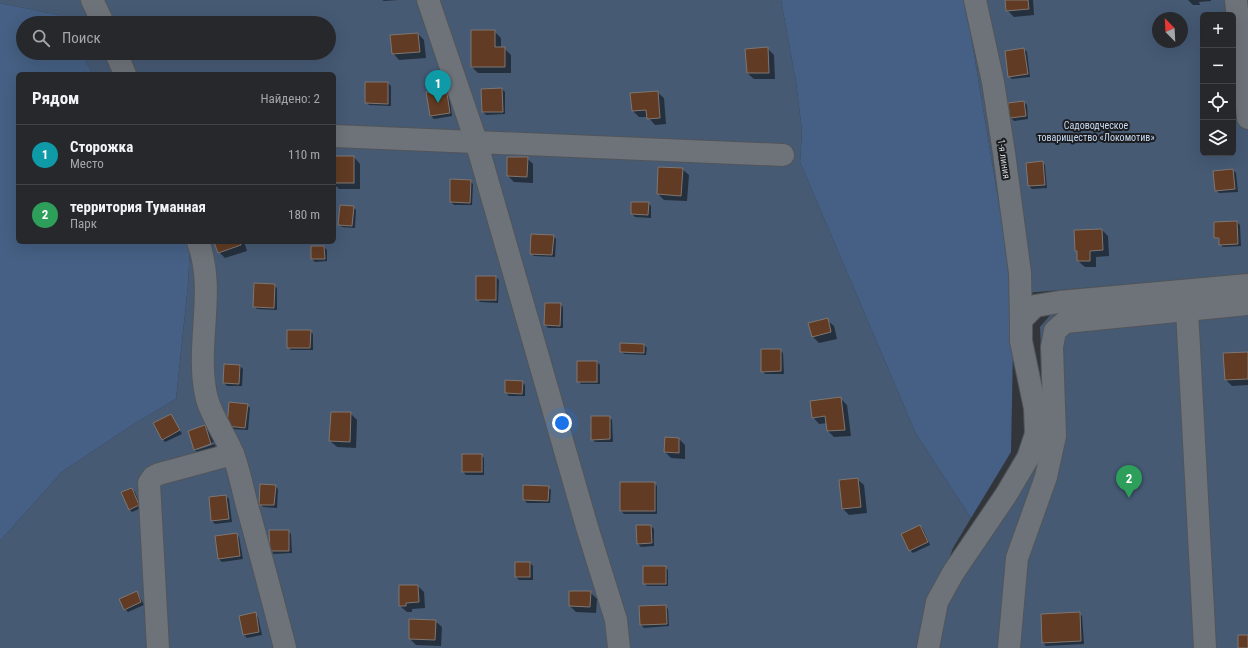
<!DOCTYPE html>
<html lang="ru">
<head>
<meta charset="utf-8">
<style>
  :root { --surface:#26282c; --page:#323438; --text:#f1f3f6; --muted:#a4a6a9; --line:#424448; --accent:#bca0f2 }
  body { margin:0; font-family:"Roboto Condensed",sans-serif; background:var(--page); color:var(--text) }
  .controls { position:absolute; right:12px; top:12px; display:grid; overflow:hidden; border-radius:6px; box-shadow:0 4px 16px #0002 }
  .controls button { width:36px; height:36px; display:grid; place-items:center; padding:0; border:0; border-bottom:1px solid var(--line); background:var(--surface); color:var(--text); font:20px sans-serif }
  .compass { position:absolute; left:1152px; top:12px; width:36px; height:36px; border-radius:50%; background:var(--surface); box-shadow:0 4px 16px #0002; rotate:336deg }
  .you { position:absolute; left:562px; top:423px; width:14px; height:14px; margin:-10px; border:3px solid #fff; border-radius:50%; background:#1a73e8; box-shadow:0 0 0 6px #1a73e833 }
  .badge { display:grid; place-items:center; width:26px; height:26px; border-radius:50%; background:var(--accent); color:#fff; font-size:13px; font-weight:700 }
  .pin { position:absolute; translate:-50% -33px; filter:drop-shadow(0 1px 2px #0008) }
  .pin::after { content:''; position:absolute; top:21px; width:14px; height:12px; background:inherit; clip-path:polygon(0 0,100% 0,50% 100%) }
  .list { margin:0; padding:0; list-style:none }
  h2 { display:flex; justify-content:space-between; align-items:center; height:52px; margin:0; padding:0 16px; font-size:17px }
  h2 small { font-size:13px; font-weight:400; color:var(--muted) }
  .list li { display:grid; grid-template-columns:26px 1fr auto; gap:12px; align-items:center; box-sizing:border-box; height:60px; padding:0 16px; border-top:1px solid var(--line) }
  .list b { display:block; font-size:15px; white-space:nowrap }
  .list p { margin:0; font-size:13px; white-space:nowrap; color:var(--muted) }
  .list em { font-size:13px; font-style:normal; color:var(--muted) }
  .icon { flex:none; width:22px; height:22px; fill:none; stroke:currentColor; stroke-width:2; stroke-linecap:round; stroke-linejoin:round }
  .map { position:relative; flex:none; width:1248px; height:648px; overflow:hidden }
  .search { position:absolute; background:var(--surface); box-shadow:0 4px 16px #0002; left:16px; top:16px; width:320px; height:44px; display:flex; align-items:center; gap:10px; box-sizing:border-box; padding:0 14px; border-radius:22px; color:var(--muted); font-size:15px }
  .panel { position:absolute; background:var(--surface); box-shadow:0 4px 16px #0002; left:16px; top:72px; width:320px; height:172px; border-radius:6px }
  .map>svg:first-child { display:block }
</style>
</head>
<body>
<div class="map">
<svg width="1248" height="648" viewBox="0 0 1248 648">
  <rect width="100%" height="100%" fill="#32363b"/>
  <!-- green -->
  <g fill="#465a74" fill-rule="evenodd">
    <polygon points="0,0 781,0 796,82 802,131 800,162 916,434 971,518 953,548 927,618 921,648 0,648 0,541 62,472 134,424 176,399 188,285 190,246 188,242 334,242 334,74 93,74 81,53 329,53 329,23 64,23 59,15 0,3"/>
    <path d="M965,0h283v274l-234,20zM1203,15h30v138h-30zM1158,18h24v24h-24z"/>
    <polygon points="1248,293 1248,648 932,648 939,615 1045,442 1040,327 1052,313"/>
  </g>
  <!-- forest -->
  <g fill="#456084">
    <polygon points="781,0 965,0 1014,294 1011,452 971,518 916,434 800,162 802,131 796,82"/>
    <polygon points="0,3 59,15 64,23 23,23 23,53 81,53 93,74 18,74 18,242 188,242 190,246 188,285 176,399 134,424 62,472 0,541"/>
  </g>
  <!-- shadow -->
  <g fill="#0007">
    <polygon points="382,0 399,0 384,1"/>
    <polygon points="1006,0 1033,0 1034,15 1014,17 1007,10"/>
    <polygon points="1188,0 1211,0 1211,1 1199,2 1200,5 1193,5"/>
    <polygon points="472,31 494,31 501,38 501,48 504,48 511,55 511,73 478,73 472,67"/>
    <polygon points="418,34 424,40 426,58 399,60 393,53"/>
    <polygon points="767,48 774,55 775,79 754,79 747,73"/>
    <polygon points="1024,49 1027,52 1030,77 1012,79 1009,76"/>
    <polygon points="318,73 320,74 302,74"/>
    <polygon points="388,83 391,86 391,106 369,105 366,102"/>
    <polygon points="448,84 452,116 434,119 431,116"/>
    <polygon points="502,89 505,92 505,114 486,115 483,112 482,90"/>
    <polygon points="657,92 664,98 666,124 655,125 648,117 639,117 633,111 631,94"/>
    <polygon points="1024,102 1027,105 1028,119 1014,121 1011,118 1009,104"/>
    <polygon points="1233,117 1236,136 1233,137"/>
    <polygon points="334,157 354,157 360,164 360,189 339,189 334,184"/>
    <polygon points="527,158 533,164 533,183 514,182 508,176"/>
    <polygon points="1042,162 1045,165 1047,188 1032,189 1029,186 1027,164"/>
    <polygon points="682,169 689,175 687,201 664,200 658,194"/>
    <polygon points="1233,170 1236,173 1238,192 1219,193 1216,190"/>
    <polygon points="470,181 473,184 472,205 454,205 451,202"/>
    <polygon points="648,203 651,206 651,218 635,217 632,214"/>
    <polygon points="353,207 356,210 355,228 342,227 339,224"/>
    <polygon points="1237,222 1240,225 1241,246 1223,247 1220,244 1220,240 1215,237"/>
    <polygon points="1102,230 1108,236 1109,256 1096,257 1096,267 1085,267 1078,261 1078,253 1076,251"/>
    <polygon points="553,236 556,239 555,257 534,256 531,253"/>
    <polygon points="216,242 244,242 247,251 225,258 219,252"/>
    <polygon points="324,247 327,250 327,261 315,262 312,259"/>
    <polygon points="496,277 499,280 498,303 480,302 477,299"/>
    <polygon points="274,285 277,288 277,310 257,309 254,306"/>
    <polygon points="560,304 563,307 563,328 548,328 545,325"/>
    <polygon points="827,320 834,326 837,339 819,343 813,337"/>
    <polygon points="310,331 313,334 313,350 291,350 288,347"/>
    <polygon points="644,345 647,348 646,355 624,354 621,351"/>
    <polygon points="780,350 783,353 784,374 765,374 762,371"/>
    <polygon points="1248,353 1248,385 1232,386 1226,380"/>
    <polygon points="597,362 600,365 600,384 581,384 578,381"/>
    <polygon points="240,366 243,369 242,386 227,386 224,383"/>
    <polygon points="522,382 525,385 525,396 509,396 506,393"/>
    <polygon points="841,399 847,405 851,436 834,437 828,431 827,423 819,424 813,417"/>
    <polygon points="247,405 250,408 248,430 231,429 228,426"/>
    <polygon points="350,413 357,420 356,448 337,447 330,441"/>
    <polygon points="609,417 612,420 613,442 595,442 592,439"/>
    <polygon points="173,418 182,434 165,442 162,439"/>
    <polygon points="204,426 211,433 214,442 197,448 197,450 215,444 217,451 201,456 195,450 189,432"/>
    <polygon points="679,439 685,445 685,459 671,458 665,452"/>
    <polygon points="481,455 484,458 484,475 466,475 463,472"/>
    <polygon points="857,479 864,485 867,513 849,515 843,509 840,481"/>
    <polygon points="654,483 657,486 657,514 624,514 621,511"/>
    <polygon points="275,486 278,489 277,508 263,507 260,504"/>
    <polygon points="548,487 551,490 550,503 527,503 524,500"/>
    <polygon points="132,489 135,492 141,508 132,512 129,509"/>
    <polygon points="226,496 229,499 232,522 215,524 212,521"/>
    <polygon points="637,526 651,526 654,529 654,546 641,547 638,544"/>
    <polygon points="920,526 923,529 930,545 913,553 910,550"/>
    <polygon points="288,531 291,534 292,553 274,554 271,551"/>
    <polygon points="236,534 239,537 243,559 222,562 219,559 216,537"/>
    <polygon points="530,563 533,566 533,580 519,580 516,577"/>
    <polygon points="665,567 668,570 668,586 647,586 644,583"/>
    <polygon points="418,586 424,592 425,608 412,609 412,612 407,612 400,606"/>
    <polygon points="136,592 139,595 144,605 128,612 125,609"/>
    <polygon points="590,592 597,599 596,613 576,612 570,606"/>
    <polygon points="665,606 668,609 669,626 644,628 641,625"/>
    <polygon points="1079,613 1082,616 1084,644 1046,646 1043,643"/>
    <polygon points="255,614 258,617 262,635 247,638 244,635"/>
    <polygon points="435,621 442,627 441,646 416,645 410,639"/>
  </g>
  <!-- building -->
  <g fill="#613b23" stroke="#7e7672">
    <polygon points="1005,0 1028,0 1029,9 1006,11"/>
    <polygon points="471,30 495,30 495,47 505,47 505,67 471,67"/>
    <polygon points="418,33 420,52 392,54 390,35"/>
    <polygon points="768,47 769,73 747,73 745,49"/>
    <polygon points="1024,48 1028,74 1008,77 1005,51"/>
    <polygon points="445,80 450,113 430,116 426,92 430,92 429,82"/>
    <polygon points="365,82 388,82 388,104 365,103"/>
    <polygon points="502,88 503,112 482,112 481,89"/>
    <polygon points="658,91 660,118 647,119 646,110 632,111 630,93"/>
    <polygon points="1024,101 1026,116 1010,118 1008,103"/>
    <rect x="334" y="156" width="20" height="27"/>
    <polygon points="507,157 528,157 527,177 507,176"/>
    <polygon points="1043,161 1045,185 1028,186 1026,163"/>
    <polygon points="658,167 683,168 681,196 657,194"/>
    <polygon points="1233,169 1235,189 1215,191 1213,171"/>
    <polygon points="450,179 471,180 470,203 450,202"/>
    <polygon points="631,202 649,202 648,215 631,214"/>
    <polygon points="340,205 354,206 352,226 338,225"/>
    <polygon points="1237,221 1238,244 1219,245 1219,238 1214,238 1214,222"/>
    <polygon points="1102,229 1103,250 1090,251 1090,261 1077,261 1077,251 1075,251 1074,230"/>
    <polygon points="531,234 554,235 552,255 530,254"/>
    <polygon points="214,242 240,242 241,245 218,253"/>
    <polygon points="311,246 324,246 325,259 311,259"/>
    <rect x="476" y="276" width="20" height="24"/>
    <polygon points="254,283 275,284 274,308 253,307"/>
    <polygon points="545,303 561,303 560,326 544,325"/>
    <polygon points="828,318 831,332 812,337 808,323"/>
    <polygon points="287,330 311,330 310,348 287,348"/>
    <polygon points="620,343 644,344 644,353 620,352"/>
    <polygon points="761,349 781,349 781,371 761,372"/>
    <polygon points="1248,352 1248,379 1225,380 1223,353"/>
    <rect x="577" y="361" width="20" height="21"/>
    <polygon points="224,364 240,365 239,384 223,383"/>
    <polygon points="505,380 523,381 522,394 505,393"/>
    <polygon points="841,397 845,430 827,431 825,416 812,418 810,401"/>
    <polygon points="229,402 248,404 245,428 227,426"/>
    <polygon points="331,412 351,412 350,442 329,441"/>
    <polygon points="171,414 180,430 162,440 153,423"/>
    <polygon points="591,416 610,416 610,439 591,440"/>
    <polygon points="205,425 211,444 194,450 188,431"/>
    <polygon points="665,437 679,438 679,453 664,452"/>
    <rect x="462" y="454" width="20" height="18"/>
    <polygon points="858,478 861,507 842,509 839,480"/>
    <rect x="620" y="482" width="35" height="29"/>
    <polygon points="260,484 276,485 274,505 259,505"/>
    <polygon points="523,485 549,486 548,501 523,500"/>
    <polygon points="132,488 139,505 129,510 121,492"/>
    <polygon points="226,495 229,519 211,521 209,497"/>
    <polygon points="636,525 651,525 652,543 637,544"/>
    <polygon points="920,525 928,542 909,551 901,534"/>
    <polygon points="269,530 289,530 289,551 270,551"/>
    <polygon points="237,533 240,556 218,559 215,536"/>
    <rect x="515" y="562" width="15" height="15"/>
    <rect x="643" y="566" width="23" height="18"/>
    <polygon points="399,585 418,585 419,602 406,603 406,606 399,606"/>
    <polygon points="137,591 141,602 124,610 119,599"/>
    <polygon points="569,591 591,591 590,607 569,606"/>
    <polygon points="666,605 667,624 640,625 639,606"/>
    <polygon points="256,612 259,632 243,635 239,616"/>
    <polygon points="1080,612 1081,641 1042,643 1041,614"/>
    <polygon points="409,619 436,620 435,640 409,639"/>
    <rect x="1238" y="635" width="10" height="13"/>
  </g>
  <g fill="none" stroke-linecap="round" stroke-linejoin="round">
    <!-- minor casing -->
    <g stroke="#51555a" stroke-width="24">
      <g id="minor">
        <polyline points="92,0 103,23"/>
        <polyline points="428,0 476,141 587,527 616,620 619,648"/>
        <polyline points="975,0 993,82 1004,153 1020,273 1021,320"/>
        <polyline points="1236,0 1248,118"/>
        <polyline points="116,53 125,74"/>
        <polyline points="334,136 783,155"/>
        <path d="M198,242c19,50 -4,105 9,157 6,20 18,36 26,55 7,18 11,43 17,62 12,44 24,88 35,132"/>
        <polyline points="1187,310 1205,648"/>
        <polyline points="158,648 149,483 153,477 159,474 233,454"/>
        <polyline points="928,648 937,602 953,573 1006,495 1028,458 1036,434 1035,408 1021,341 1021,320 1035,306 1059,302 1248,285"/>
        <polyline points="1009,648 1017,558 1046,477 1055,436 1052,347 1055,331 1065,322 1248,304"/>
      </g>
    </g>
    <!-- minor -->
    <use href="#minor" stroke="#6e7379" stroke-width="22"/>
  </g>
  <g text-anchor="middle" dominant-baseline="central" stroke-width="4" stroke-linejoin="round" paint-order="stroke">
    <!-- park labels -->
    <g font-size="10" fill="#c9dbf3" stroke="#1b1d20">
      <text x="1096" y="125">Садоводческое<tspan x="1096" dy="12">товарищество «Локомотив»</tspan></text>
    </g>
    <!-- street labels -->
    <g font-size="10" fill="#d5d8db" stroke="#1b1d20">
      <text transform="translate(1004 159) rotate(82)">1-я линия</text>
    </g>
  </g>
</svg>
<div class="controls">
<button>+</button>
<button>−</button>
<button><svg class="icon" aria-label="locate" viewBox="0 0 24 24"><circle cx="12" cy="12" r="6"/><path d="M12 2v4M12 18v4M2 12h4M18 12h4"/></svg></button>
<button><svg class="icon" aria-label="layers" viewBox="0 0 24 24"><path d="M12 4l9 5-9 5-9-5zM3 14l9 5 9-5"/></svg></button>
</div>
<svg class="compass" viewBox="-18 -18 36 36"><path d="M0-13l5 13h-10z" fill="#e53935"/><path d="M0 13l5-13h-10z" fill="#a4a6a9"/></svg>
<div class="you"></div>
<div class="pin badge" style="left:438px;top:103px;background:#0f9aa8">1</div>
<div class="pin badge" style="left:1129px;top:498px;background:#2e9e5b">2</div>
<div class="search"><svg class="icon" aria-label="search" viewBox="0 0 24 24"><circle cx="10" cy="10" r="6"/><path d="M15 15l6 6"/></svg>Поиск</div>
<section class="panel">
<h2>Рядом<small>Найдено: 2</small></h2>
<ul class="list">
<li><span class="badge" style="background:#0f9aa8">1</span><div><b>Сторожка</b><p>Место</p></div><em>110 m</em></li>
<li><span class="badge" style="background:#2e9e5b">2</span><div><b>территория Туманная</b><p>Парк</p></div><em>180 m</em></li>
</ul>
</section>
</div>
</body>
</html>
